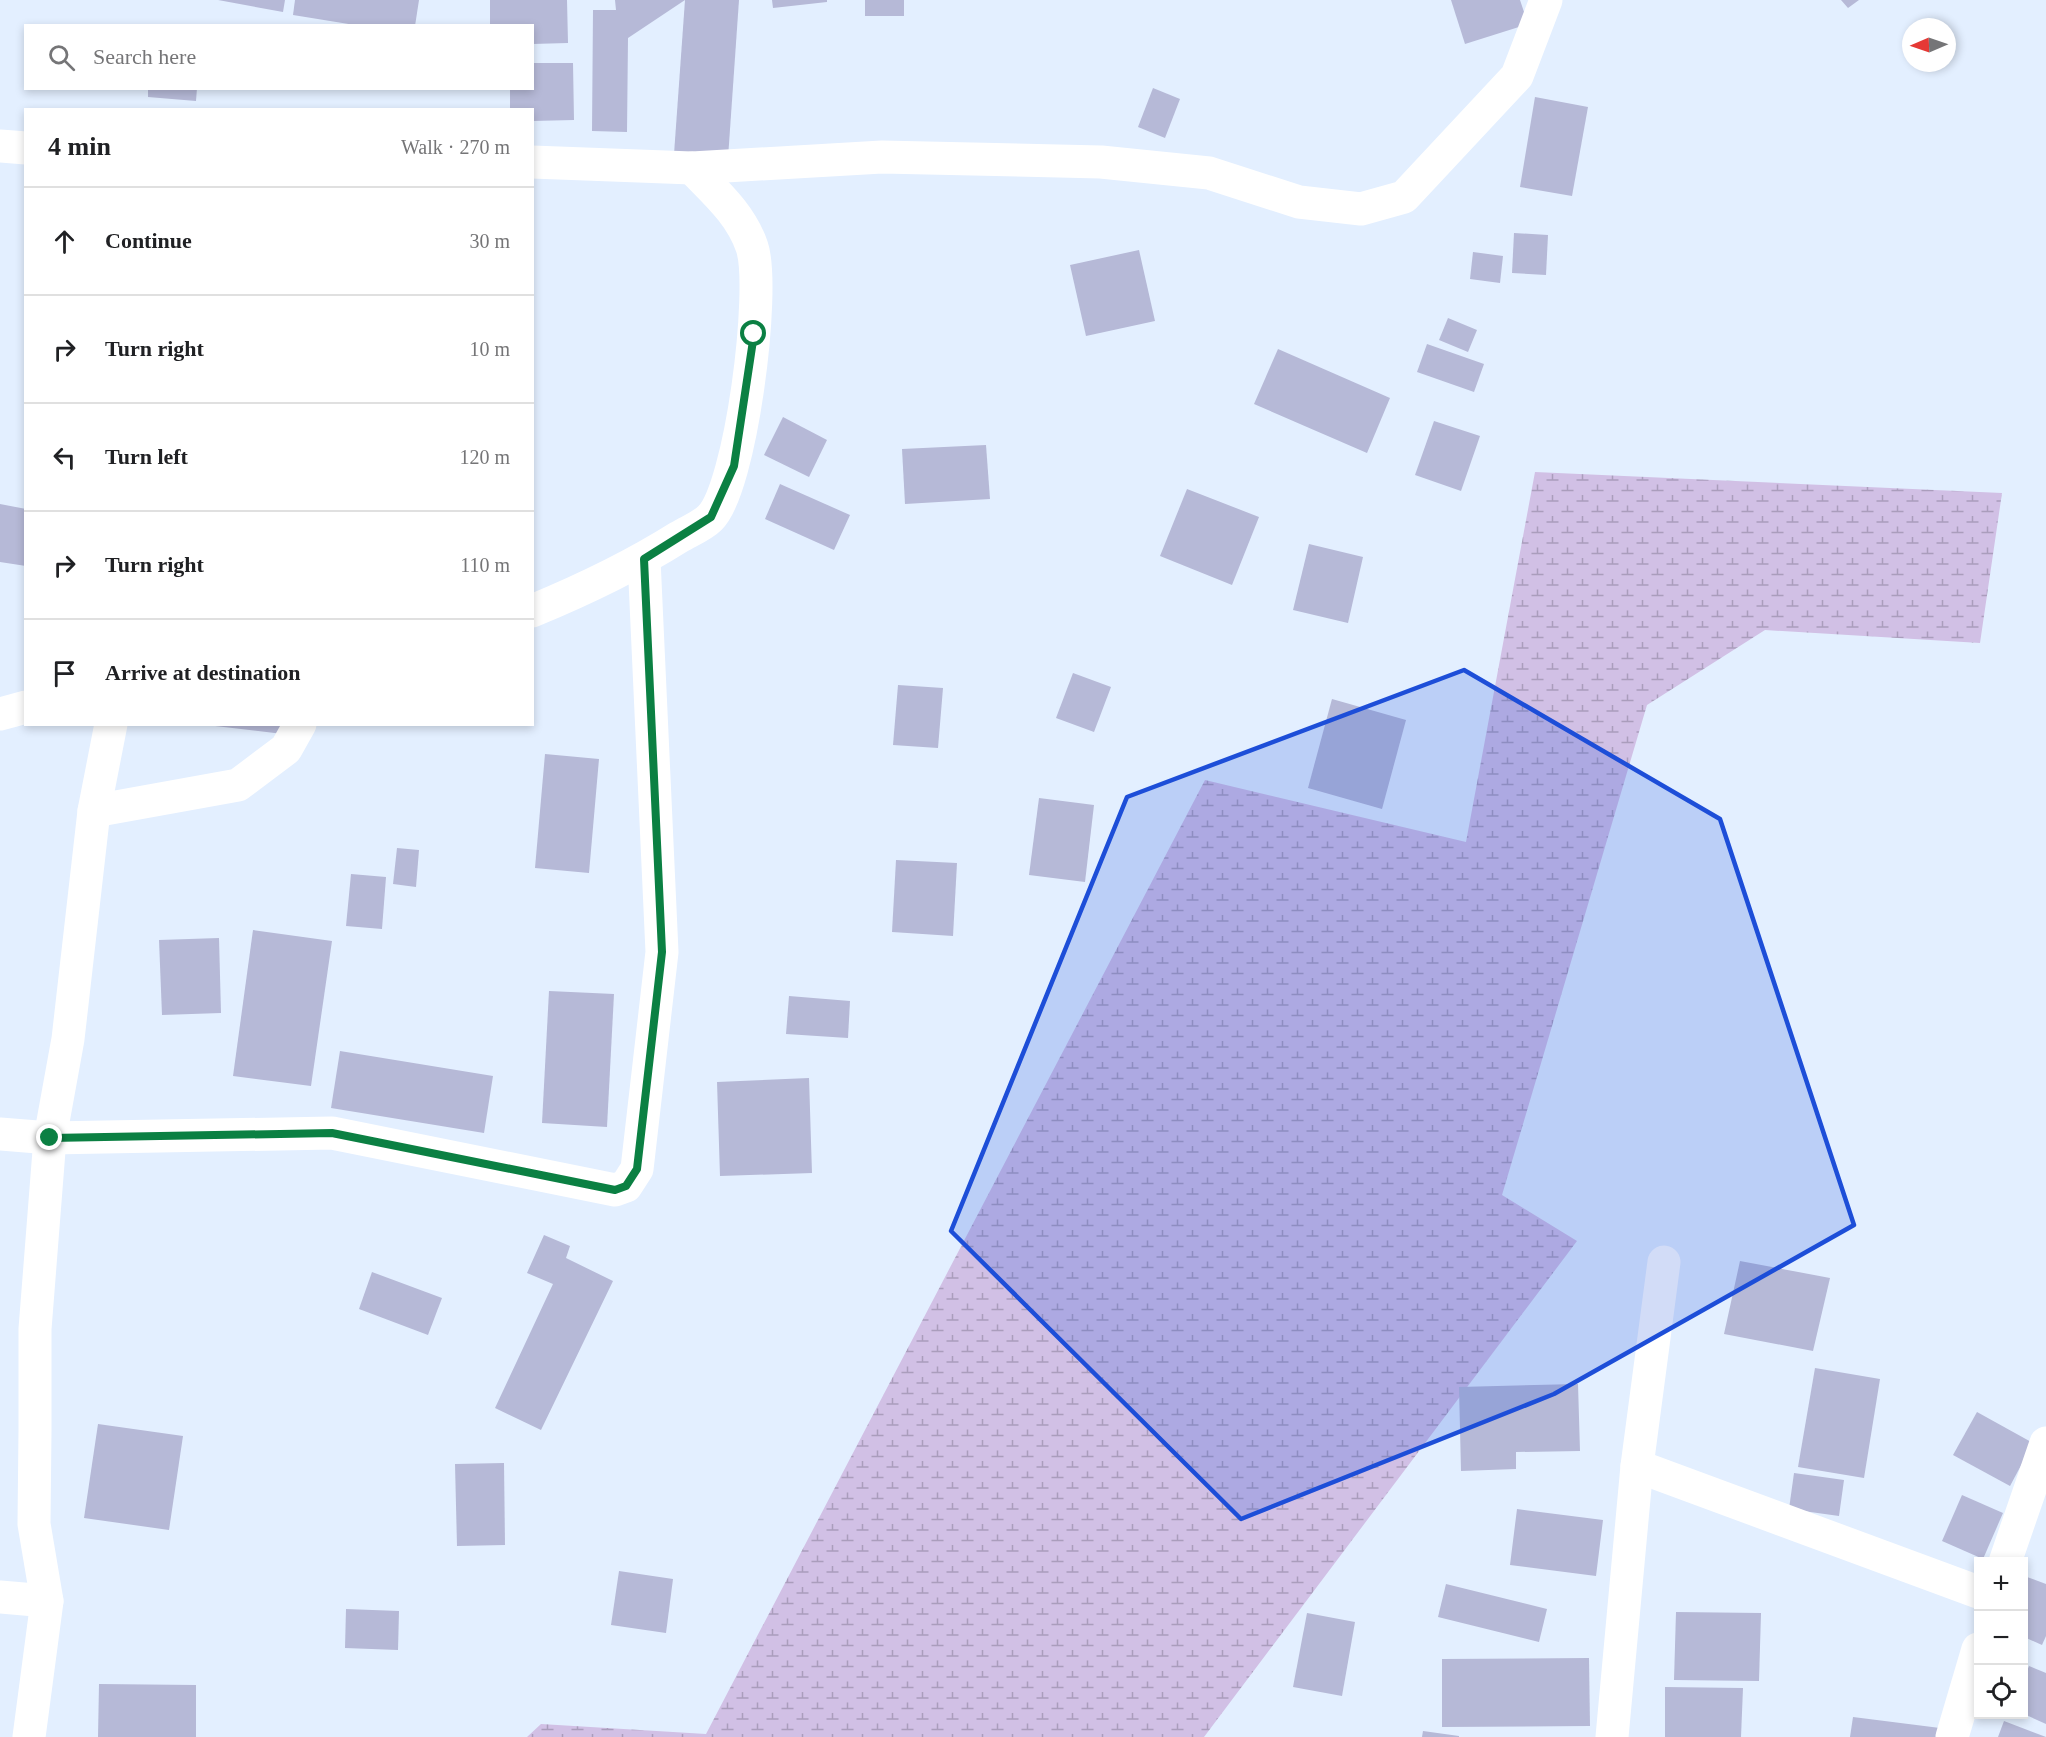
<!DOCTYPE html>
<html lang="en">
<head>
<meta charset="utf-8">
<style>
  :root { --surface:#fff; --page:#f6f6f6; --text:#202124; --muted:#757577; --line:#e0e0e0 }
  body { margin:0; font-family:"Times New Roman",serif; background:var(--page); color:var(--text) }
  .controls { position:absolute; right:18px; bottom:18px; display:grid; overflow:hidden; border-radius:0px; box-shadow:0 3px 9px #0003 }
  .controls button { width:54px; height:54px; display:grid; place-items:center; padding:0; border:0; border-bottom:2px solid var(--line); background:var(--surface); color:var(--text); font:30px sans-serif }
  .compass { position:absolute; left:1902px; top:18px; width:54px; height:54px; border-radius:50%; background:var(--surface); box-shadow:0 3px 9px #0003; rotate:268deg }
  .stop { position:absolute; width:18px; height:18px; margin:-14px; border:4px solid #0b8043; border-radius:50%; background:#fff }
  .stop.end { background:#0b8043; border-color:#fff; box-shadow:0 2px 6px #0008 }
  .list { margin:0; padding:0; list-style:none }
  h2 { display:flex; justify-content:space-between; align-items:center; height:78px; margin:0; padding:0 24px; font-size:26px }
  h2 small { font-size:20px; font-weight:400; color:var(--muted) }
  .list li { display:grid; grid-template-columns:39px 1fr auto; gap:18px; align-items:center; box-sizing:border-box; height:108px; padding:0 24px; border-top:2px solid var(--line) }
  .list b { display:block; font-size:22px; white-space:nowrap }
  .list em { font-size:20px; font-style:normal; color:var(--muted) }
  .icon { flex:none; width:33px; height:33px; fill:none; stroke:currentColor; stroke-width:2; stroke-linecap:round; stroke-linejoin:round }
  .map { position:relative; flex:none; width:2046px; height:1737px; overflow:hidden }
  .search { position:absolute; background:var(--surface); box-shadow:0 3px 9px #0003; left:24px; top:24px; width:510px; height:66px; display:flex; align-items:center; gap:15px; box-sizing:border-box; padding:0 21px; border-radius:0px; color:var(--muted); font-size:22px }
  .panel { position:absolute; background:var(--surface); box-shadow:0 3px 9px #0003; left:24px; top:108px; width:510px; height:618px; border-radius:0px }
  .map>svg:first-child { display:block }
</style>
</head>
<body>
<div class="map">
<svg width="2046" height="1737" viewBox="0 0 2046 1737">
  <defs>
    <pattern id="wetland-marsh" width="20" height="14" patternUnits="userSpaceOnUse" patternTransform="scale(1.5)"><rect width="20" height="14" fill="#d1c0e5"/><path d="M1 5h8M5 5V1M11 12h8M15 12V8" fill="none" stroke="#aa9dbc"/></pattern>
  </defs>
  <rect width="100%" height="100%" fill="#e3efff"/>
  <!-- wetland -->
  <polygon fill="url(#wetland-marsh)" points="1535,472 2002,493 1980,643 1765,630 1647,705 1502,1195 1577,1241 1204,1737 527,1737 541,1724 706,1734 1205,780 1466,842"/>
  <!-- building -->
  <g fill="#b6b9d7">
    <polygon points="218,0 285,0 283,12"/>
    <polygon points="295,0 419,0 415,26 361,26 293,15"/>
    <polygon points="490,0 567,0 568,43 532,44 532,26 490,26"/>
    <polygon points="615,0 685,0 628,38 627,132 592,131 593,10 616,10"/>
    <polygon points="685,0 739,0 728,158 674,154"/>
    <polygon points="772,0 827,0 827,2 773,8"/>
    <rect x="865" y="0" width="39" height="16"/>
    <polygon points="1451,0 1520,0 1528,24 1465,44"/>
    <polygon points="1841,0 1859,0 1848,8"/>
    <polygon points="532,63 573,63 574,120 532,121 532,110 510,110 510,88 532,88"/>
    <polygon points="148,88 197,88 196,101 148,97"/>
    <polygon points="1153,88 1180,99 1165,138 1138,127"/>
    <polygon points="1535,97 1588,107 1572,196 1520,187"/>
    <polygon points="1514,233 1548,235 1546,275 1512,273"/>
    <polygon points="1139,250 1155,321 1086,336 1070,265"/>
    <polygon points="1473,252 1503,256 1500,283 1470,279"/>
    <polygon points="1448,318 1477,330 1468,352 1439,340"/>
    <polygon points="1427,344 1484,364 1474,392 1417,372"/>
    <polygon points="1278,349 1390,398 1367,453 1254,404"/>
    <polygon points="783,417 827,440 809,477 764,455"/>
    <polygon points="1434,421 1480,436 1461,491 1415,475"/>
    <polygon points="986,445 990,499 905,504 902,449"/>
    <polygon points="780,484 850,515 834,550 765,519"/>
    <polygon points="1187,489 1259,517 1232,585 1160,556"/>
    <polygon points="0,504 26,509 26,566 0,562"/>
    <polygon points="1309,544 1363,557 1348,623 1293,610"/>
    <polygon points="1073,673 1111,687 1094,732 1056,718"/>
    <polygon points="898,685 943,688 938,748 893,745"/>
    <polygon points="1332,699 1406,720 1382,809 1308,788"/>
    <polygon points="198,724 284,724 283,734"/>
    <polygon points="545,754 599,759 589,873 535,868"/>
    <polygon points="1039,798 1094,805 1085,882 1029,875"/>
    <polygon points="397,848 419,850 416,887 393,884"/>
    <polygon points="896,860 957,863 953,936 892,932"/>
    <polygon points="351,874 386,877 382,929 346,926"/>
    <polygon points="253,930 332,941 311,1086 233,1076"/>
    <polygon points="219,938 221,1013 162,1015 159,940"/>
    <polygon points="549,991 614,994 607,1127 542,1123"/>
    <polygon points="789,996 850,1001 848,1038 786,1034"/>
    <polygon points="340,1051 493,1076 484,1133 331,1108"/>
    <polygon points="809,1078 812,1173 720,1176 717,1082"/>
    <polygon points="544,1235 570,1246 566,1258 613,1281 541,1430 495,1408 553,1284 527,1273"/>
    <polygon points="1740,1261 1830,1278 1813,1351 1724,1334"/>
    <polygon points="372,1272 442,1298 428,1335 359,1309"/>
    <polygon points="1815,1368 1880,1379 1864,1478 1798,1467"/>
    <polygon points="1578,1384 1580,1451 1516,1452 1516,1469 1461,1471 1459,1387"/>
    <polygon points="1977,1412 2033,1443 2010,1486 1953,1455"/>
    <polygon points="98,1424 183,1436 169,1530 84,1518"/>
    <polygon points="504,1463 505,1545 457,1546 455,1464"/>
    <polygon points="1794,1473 1844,1480 1839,1516 1789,1509"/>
    <polygon points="1962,1495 2003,1513 1983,1559 1942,1541"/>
    <polygon points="1517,1509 1603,1520 1596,1576 1510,1565"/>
    <polygon points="619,1571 673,1579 666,1633 611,1625"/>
    <polygon points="2027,1577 2046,1584 2046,1636 2042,1645 2024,1637 2024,1587"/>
    <polygon points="1446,1584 1547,1609 1539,1642 1438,1617"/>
    <polygon points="346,1609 399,1611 398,1650 345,1648"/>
    <polygon points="1676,1612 1761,1613 1759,1681 1674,1680"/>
    <polygon points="1307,1613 1355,1622 1342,1696 1293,1687"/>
    <polygon points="1589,1658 1590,1726 1442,1727 1442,1659"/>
    <polygon points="2029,1666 2046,1673 2046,1724 2024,1714 2024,1678"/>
    <polygon points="99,1684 196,1685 196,1737 98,1737"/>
    <polygon points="1665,1687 1743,1688 1741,1737 1665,1737"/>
    <polygon points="1853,1717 1940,1728 1938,1737 1850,1737"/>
    <polygon points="2004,1721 2046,1737 1998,1737"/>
    <polygon points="1423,1731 1459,1736 1459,1737 1422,1737"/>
  </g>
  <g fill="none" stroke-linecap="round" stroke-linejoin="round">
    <!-- minor -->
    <g stroke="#fff" stroke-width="33">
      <polyline points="0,146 26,148"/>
      <polyline points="532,162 692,168 882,157 1101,162 1209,173 1299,202 1361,209 1404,197 1517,76 1546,0"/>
      <path d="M532,611c51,-21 101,-45 147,-74 10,-6 23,-11 31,-19 31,-30 56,-229 42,-271 -11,-33 -37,-55 -60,-79"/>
      <polyline points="0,714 26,707"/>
      <polyline points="94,811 238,785 286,749 300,724"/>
      <polyline points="0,1134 50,1138 332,1133 615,1190 626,1186 637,1169 662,952 644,559"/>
      <polyline points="1637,1466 1978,1592"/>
      <polyline points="2005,1562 2046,1443"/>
      <polyline points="0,1597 47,1601"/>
      <polyline points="29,1737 47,1601 34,1524 35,1430 35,1329 50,1138 68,1039 94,811 111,724"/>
      <polyline points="1612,1737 1637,1466 1664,1262"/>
      <polyline points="1952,1737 1978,1649"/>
    </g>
  </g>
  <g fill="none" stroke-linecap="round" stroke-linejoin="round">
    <!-- route -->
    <polyline stroke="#0b8043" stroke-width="8" points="50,1138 332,1133 615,1190 626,1186 637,1169 662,952 644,559 711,517 734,466 754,334"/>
  </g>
  <!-- marked area -->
  <path fill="#1d4ed8" fill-opacity="0.2" stroke="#1d4ed8" stroke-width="4.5" stroke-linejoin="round" d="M1464,670l256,149 134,406 -300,169 -313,125 -290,-288 176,-434z"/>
</svg>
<div class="controls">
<button>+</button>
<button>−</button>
<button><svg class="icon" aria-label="locate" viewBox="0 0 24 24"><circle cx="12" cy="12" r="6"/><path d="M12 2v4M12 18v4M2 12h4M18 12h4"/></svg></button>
</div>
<svg class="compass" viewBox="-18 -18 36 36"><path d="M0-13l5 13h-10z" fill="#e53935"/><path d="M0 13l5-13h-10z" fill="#757577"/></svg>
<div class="stop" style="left:754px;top:334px"></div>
<div class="stop end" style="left:50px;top:1138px"></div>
<div class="search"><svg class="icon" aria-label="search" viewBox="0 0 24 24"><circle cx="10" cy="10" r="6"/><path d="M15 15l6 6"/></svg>Search here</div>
<section class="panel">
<h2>4 min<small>Walk · 270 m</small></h2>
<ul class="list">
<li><svg class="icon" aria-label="ahead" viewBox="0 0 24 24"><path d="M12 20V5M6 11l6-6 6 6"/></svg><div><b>Continue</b></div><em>30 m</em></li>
<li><svg class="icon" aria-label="right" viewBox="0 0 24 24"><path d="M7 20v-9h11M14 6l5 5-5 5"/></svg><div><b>Turn right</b></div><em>10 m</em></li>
<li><svg class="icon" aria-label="left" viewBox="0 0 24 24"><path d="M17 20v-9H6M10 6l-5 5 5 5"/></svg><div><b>Turn left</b></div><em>120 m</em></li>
<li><svg class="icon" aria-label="right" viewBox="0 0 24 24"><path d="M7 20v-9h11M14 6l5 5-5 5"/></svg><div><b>Turn right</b></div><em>110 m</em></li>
<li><svg class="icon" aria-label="arrive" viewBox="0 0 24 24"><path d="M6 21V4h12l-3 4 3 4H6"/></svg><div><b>Arrive at destination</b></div></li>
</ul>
</section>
</div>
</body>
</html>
